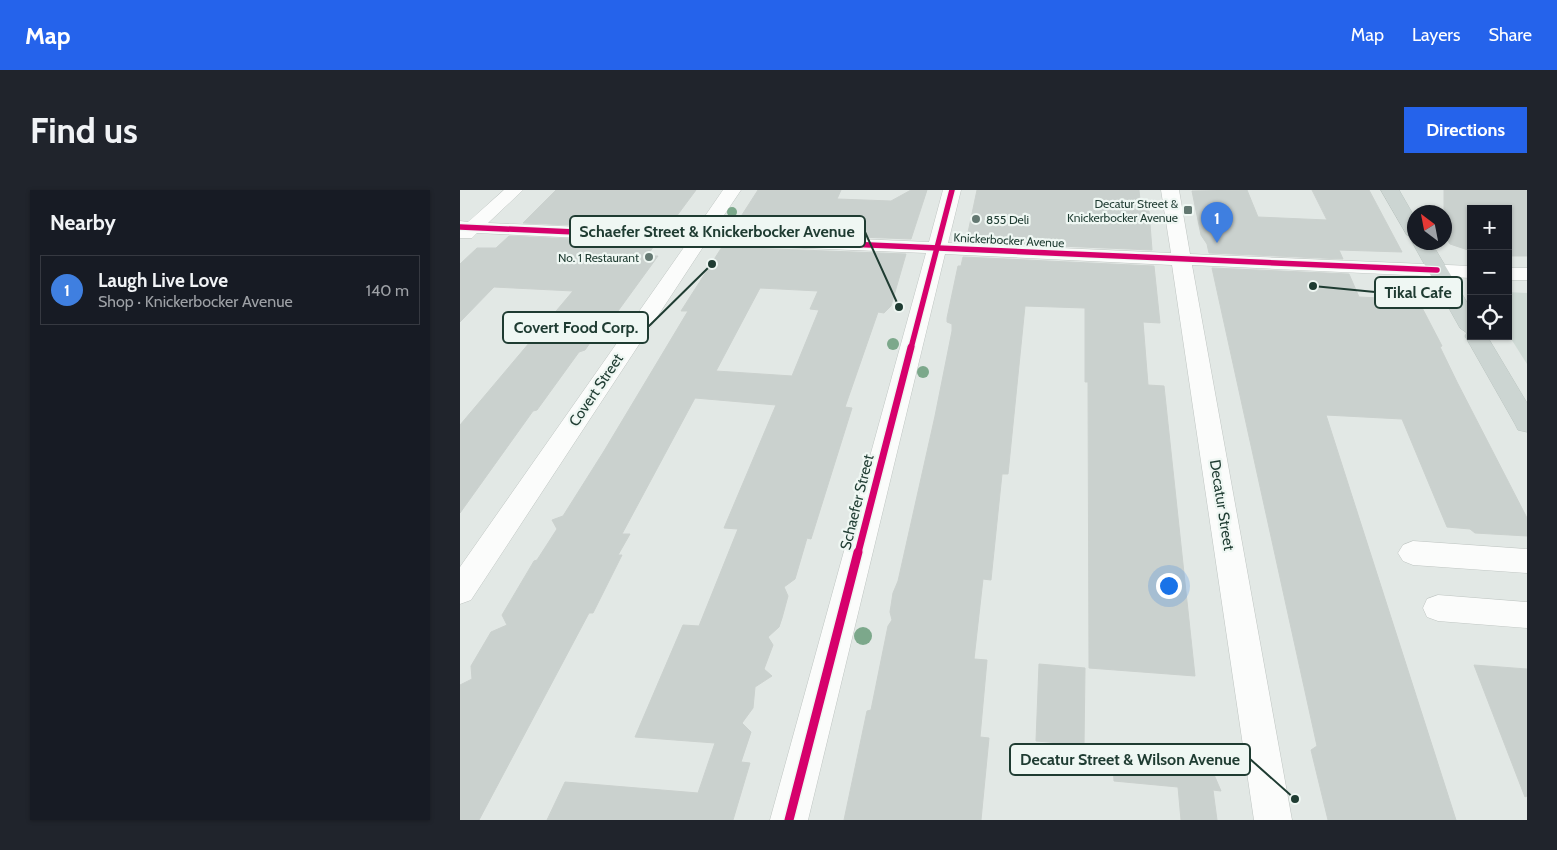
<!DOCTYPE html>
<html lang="en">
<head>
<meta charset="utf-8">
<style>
  :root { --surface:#171b24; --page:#20242c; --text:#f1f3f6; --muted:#9ea1a6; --line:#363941; --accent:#2563eb }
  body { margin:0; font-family:Cabin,sans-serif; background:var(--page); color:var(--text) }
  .controls { position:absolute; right:15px; top:15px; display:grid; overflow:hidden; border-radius:0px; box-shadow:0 1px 4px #0004 }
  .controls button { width:45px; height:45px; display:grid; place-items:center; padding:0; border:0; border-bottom:1px solid var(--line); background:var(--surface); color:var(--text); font:25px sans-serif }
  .compass { position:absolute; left:947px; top:15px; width:45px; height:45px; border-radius:50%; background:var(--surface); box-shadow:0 1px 4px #0004; rotate:328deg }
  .you { position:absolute; left:708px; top:395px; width:18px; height:18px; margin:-12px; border:4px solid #fff; border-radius:50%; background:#1a73e8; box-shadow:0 0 0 8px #1a73e833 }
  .badge { display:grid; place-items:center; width:32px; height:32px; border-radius:50%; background:var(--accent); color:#fff; font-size:16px; font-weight:700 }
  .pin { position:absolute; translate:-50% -41px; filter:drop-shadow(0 1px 2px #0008) }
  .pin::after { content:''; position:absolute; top:26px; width:18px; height:15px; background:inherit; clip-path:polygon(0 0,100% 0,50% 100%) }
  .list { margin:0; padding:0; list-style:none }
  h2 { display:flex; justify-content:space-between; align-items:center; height:65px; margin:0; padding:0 20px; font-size:21px }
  h2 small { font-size:16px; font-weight:400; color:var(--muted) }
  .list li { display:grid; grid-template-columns:32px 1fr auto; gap:15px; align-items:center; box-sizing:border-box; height:70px; margin:0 10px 10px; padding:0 10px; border:1px solid var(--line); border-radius:0px }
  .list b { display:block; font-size:19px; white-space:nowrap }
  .list p { margin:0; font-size:16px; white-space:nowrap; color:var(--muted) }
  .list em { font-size:16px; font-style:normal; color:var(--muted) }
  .icon { flex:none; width:28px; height:28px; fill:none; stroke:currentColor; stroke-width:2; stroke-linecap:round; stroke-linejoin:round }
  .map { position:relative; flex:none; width:1067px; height:630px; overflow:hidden; border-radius:0px }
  header { display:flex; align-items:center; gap:30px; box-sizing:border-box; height:70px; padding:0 25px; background:var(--accent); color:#fff }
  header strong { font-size:24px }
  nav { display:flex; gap:28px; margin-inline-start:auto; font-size:18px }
  .intro { display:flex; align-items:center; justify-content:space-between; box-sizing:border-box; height:120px; padding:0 30px }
  h1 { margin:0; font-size:35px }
  .button { padding:12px 22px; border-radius:0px; background:var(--accent); color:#fff; font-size:18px; font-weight:700 }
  main { display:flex; gap:30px; padding:0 30px }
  aside { flex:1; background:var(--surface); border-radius:0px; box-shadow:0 1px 4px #0004 }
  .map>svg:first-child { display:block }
</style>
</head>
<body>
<header>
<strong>Map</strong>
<nav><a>Map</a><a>Layers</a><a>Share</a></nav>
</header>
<div class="intro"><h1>Find us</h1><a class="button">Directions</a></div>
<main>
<aside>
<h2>Nearby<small></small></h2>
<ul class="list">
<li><span class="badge" style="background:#3f7fe0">1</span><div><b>Laugh Live Love</b><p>Shop · Knickerbocker Avenue</p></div><em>140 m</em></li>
</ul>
</aside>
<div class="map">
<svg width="1067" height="630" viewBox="0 0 1067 630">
  <rect width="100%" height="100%" fill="#e2e8e5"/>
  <!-- built -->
  <polygon fill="#cfdad5" points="1048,102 1067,103 1067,174 1048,144"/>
  <!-- building -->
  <g fill="#cad1ce" stroke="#cbd1ce" fill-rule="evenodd">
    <polygon points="96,0 236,0 207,39 63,33"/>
    <polygon points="298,0 381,0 377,9 431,11 451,0 467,0 451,49 271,42"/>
    <polygon points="517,0 679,0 681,20 689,21 692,60 506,52"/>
    <polygon points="787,0 798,27 867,30 852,0 909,0 942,62 879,60 883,69 749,63 747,54 741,45 732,1"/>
    <polygon points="984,0 1067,0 1067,66 1048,66 1048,19 1011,19 1011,61 990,54 984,45"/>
    <polygon points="49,46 196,53 187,66 198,66 158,121 153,124 136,149 132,150 125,160 119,162 77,220 73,221 0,323 0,235 113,101 34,97 0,132 0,74 17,58 36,58"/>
    <path d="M262,57l184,7 -15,52 -7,7 -6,-1 -33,95 7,1 -41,131 -4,-1 -12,41 -11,8 4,9 -6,22 -3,9 -11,10 5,8 -9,24 8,7 -17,11 -2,21 -11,15 9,9 -10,30 9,1 -17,57h-186l18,-38 133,11 17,-50 -80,-6 48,-112 16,1 39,-97 -14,-1 52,-123 -81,-7 -73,136h8l-12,21h4l-29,58h-4l-110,207h-19v-135l12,-6 -1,-13 20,-34 16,-7 -5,-10 32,-54 3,-1 20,-31 -5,-9 11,-4 41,-65 84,-140h-7zM300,98l58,3 -8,18 9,1 -27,66 -76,-5z"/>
    <polygon points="503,67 694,76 700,133 683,132 688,195 704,196 735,486 629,478 628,192 625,192 625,118 565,116 548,284 542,284 531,390 523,389 514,469 527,470 520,547 529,548 521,630 384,630 407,521 411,520 428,436 432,430 430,422 433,403 438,391 475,226 492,141 492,134 487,132 487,128 498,76 501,76"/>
    <polygon points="752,78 889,84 899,107 958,110 982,156 980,157 997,192 1067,328 1067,346 1015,343 1010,339 987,337 942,229 866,225 996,630 868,630 851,560 857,556"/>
    <polygon points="579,474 625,478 624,555 576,551"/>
    <polygon points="1014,475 1067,479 1067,606 1065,607"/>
    <polygon points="652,558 744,565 745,574 752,580 761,601 753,600 757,630 721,630 718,597 654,591"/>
  </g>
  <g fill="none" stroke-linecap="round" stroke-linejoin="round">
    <!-- minor casing -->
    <g stroke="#bfc5c2" stroke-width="1">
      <g id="minor">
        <polygon points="44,0 63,0 28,33 234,42 263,0 281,0 252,43 469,52 483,0 501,0 488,53 711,63 701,0 719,0 730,64 1011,76 1011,88 732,75 832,630 794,630 712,75 485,64 348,630 310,630 466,63 245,54 11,410 0,414 0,377 227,53 17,43 12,48 0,48 0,31 8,32"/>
        <rect x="1048" y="78" width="19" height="12"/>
        <polygon points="953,351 1067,359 1067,383 953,375 943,371 938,363 943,355"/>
        <polygon points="978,405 1067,412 1067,438 978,431 967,427 963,418 967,409"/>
      </g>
    </g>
    <!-- major casing -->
    <g stroke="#bbc5c1" stroke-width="1">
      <g id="major">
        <polygon points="921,0 939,0 954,26 954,46 947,45"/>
        <polygon points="954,48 954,52 971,52 1011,119 1011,146 1027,146 1067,213 1067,242 1058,240 1055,234 1005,146 1007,143 1000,138 952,52"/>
      </g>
    </g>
    <!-- minor -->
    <use href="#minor" fill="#fbfcfb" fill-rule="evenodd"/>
    <!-- major -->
    <use href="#major" fill="#ccd5d2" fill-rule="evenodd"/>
    <!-- cycleway-far2 casing -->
    <g stroke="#eff7f3" stroke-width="8">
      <g id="cycleway-far2">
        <polyline points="0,37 977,80"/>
        <polyline points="451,158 492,0"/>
      </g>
    </g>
    <!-- cycleway-far1 casing -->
    <g stroke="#eff7f3" stroke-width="10">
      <polyline id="cycleway-far1" points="398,363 451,157"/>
    </g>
    <!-- cycleway casing -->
    <g stroke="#eff7f3" stroke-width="12">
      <polyline id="cycleway" points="329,630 398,362"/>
    </g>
    <!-- cycleway-far2 -->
    <use href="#cycleway-far2" stroke="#d6006c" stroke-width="5.5"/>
    <!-- cycleway-far1 -->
    <use href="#cycleway-far1" stroke="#d6006c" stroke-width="7"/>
    <!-- cycleway -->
    <use href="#cycleway" stroke="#d6006c" stroke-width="9"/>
  </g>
  <!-- trees -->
  <g fill="#7ca88b">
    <circle cx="272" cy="22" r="5"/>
    <circle cx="433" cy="154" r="6"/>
    <circle cx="463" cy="182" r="6"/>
    <circle cx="403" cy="446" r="9"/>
  </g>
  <!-- markers -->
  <g fill="#637871" stroke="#eff7f3" stroke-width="2">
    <rect x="723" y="15" width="10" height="10" rx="2.5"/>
    <circle cx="516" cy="29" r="5"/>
    <circle cx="189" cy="67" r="5"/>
  </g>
  <g text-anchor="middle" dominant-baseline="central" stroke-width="4.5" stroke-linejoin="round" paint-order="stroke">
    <!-- far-poi labels -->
    <g font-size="12" fill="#1f3c32" stroke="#eff7f3" text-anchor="end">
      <text x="718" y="13">Decatur Street &amp;<tspan x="718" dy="14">Knickerbocker Avenue</tspan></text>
      <text x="526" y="29" text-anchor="start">855 Deli</text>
      <text x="179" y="67">No. 1 Restaurant</text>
    </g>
    <!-- far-street labels -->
    <g font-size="12" fill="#1f3c32" stroke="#eff7f3">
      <text transform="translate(549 50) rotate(3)">Knickerbocker Avenue</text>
    </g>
    <!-- street labels -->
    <g font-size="15" fill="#1f3c32" stroke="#eff7f3">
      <text transform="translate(136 200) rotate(-56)">Covert Street</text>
      <text transform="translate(397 312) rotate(-76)">Schaefer Street</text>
      <text transform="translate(762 315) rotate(81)">Decatur Street</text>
    </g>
  </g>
  <!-- callouts -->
  <path fill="none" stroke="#1f3c32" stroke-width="2" d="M439 117L405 42M853 96L915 102M252 74L188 137M835 609L790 569"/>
  <g fill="#1f3c32" stroke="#eff7f3" stroke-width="2">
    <circle cx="439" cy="117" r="5"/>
    <circle cx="853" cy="96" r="5"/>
    <circle cx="252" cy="74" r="5"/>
    <circle cx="835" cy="609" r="5"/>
  </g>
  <g fill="#eff7f3" stroke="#1f3c32" stroke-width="2">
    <rect x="110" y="26" width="295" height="31" rx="5"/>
    <rect x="915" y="87" width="87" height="31" rx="5"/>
    <rect x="43" y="122" width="145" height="31" rx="5"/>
    <rect x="550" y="554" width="240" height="31" rx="5"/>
  </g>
  <g font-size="16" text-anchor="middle" font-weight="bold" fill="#1f3c32">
    <text x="257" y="47">Schaefer Street &amp; Knickerbocker Avenue</text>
    <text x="958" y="108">Tikal Cafe</text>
    <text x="116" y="143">Covert Food Corp.</text>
    <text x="670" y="575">Decatur Street &amp; Wilson Avenue</text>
  </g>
</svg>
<div class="controls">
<button>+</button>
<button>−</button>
<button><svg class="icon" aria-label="locate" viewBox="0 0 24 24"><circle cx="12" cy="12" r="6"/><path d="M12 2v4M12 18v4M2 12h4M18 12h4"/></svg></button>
</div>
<svg class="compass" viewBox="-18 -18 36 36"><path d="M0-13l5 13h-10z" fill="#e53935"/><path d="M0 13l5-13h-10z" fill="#9ea1a6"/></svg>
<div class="you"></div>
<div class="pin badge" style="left:757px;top:53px;background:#3f7fe0">1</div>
</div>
</main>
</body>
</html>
